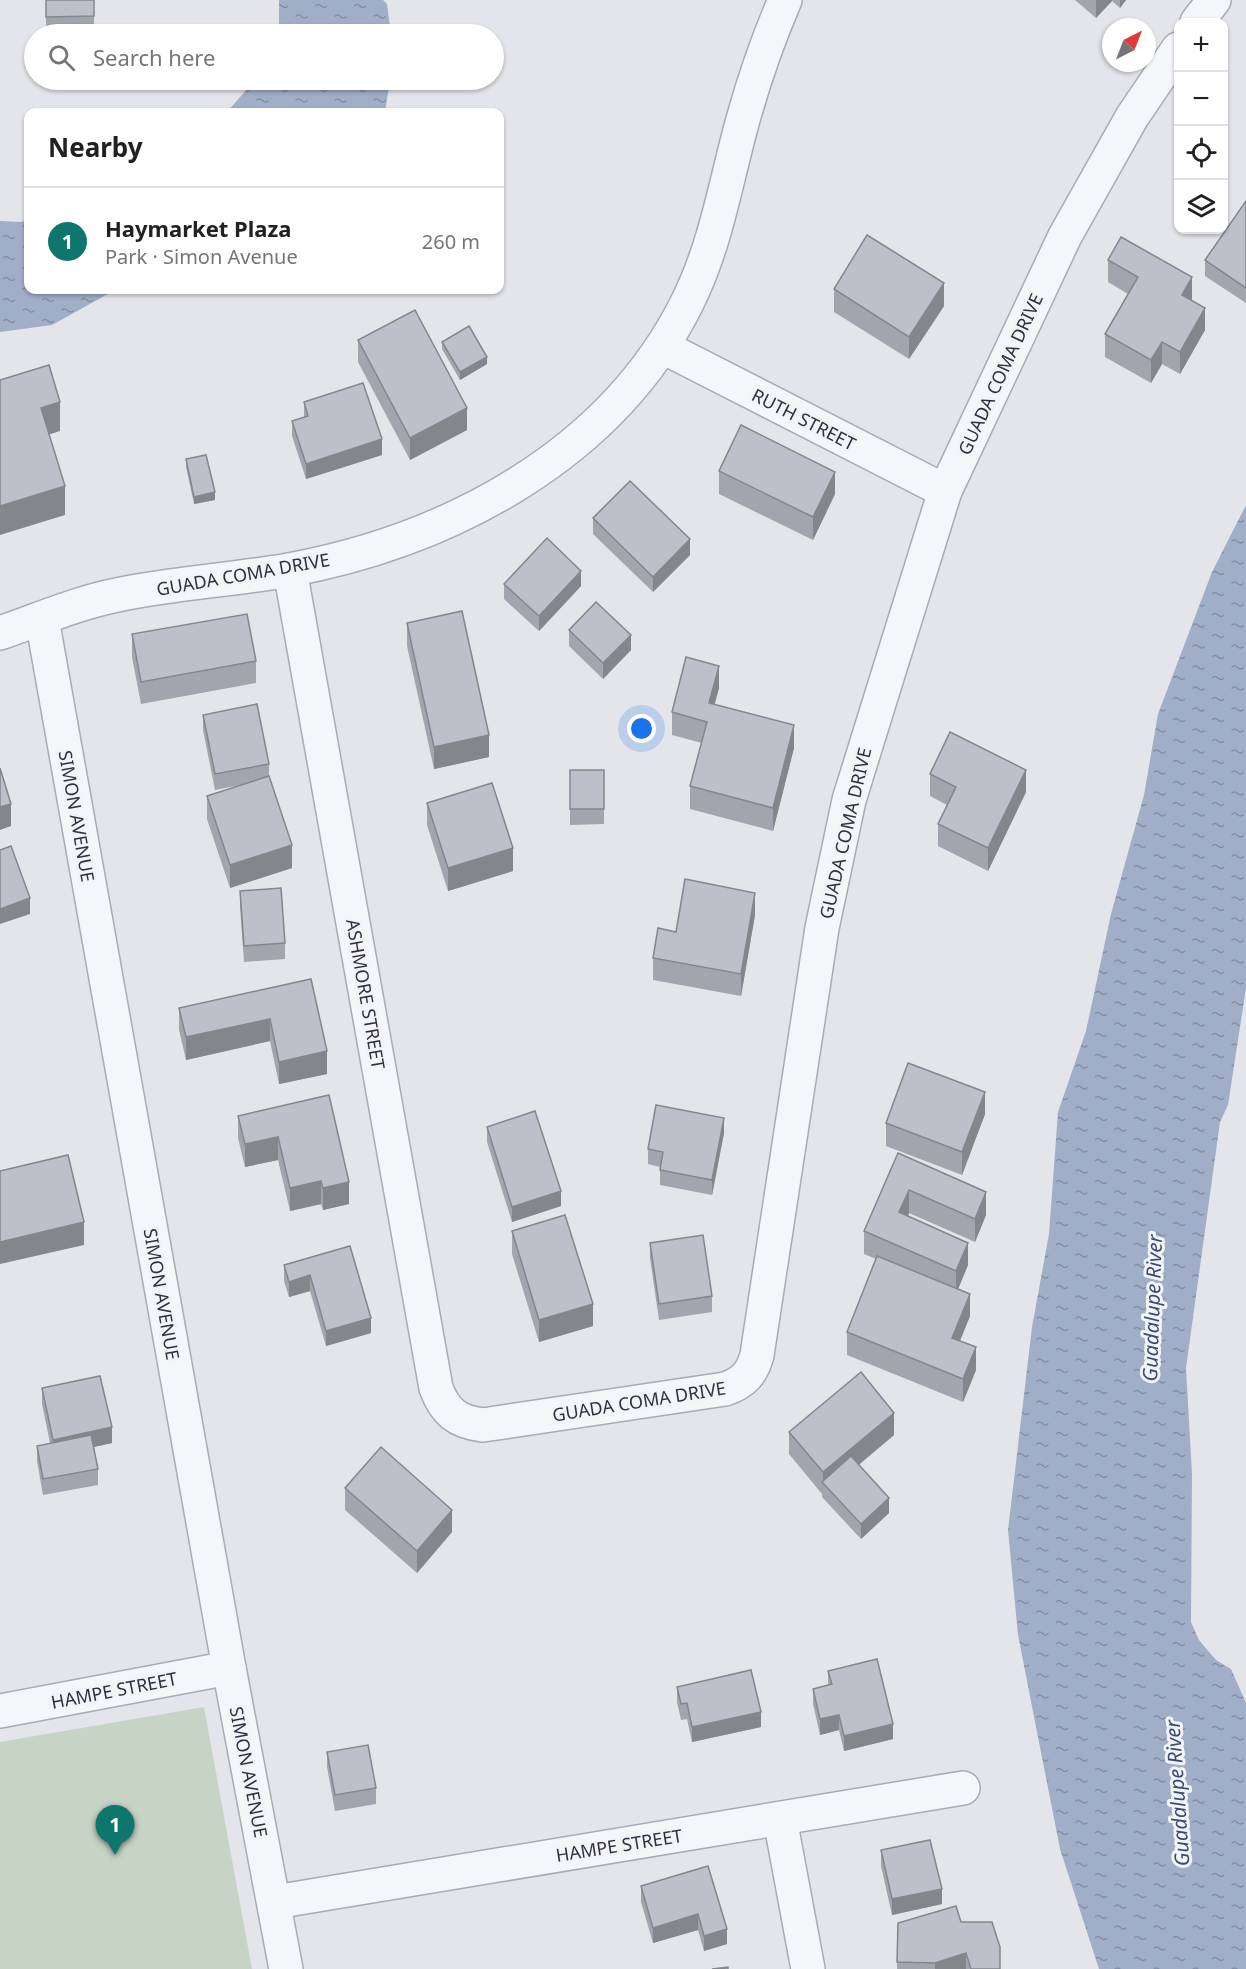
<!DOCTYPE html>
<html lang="en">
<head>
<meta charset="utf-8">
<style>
  :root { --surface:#fff; --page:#f6f6f6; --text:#202124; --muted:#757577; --line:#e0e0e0; --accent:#0f766e }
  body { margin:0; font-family:"Noto Sans",sans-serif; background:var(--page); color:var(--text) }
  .controls { position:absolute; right:18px; top:18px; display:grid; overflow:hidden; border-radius:12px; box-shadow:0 2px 4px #0004 }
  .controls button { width:54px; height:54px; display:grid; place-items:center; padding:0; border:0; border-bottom:2px solid var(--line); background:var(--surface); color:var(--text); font:30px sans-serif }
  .compass { position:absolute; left:1102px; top:18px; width:54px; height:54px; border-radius:50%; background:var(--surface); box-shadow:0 2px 4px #0004; rotate:42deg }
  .you { position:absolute; left:642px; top:729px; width:21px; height:21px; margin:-15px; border:4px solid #fff; border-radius:50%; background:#1a73e8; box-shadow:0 0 0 9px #1a73e833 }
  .badge { display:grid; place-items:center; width:39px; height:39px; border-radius:50%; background:var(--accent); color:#fff; font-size:20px; font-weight:700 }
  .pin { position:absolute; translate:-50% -50px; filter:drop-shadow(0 2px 3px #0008) }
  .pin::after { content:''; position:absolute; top:32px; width:21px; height:18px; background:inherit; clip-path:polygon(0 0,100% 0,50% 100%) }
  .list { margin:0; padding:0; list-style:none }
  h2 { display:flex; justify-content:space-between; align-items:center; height:78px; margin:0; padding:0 24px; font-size:26px }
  h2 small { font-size:20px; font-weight:400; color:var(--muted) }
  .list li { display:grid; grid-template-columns:39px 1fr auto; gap:18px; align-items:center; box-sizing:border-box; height:108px; padding:0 24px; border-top:2px solid var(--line) }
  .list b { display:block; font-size:22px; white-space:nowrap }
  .list p { margin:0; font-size:20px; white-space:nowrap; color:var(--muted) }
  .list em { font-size:20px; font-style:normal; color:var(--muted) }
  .icon { flex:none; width:33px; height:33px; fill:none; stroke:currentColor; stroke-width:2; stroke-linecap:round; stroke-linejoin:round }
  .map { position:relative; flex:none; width:1246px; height:1969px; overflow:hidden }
  .search { position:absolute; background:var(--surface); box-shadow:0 2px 4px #0004; left:24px; top:24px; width:480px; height:66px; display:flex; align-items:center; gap:15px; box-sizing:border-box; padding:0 21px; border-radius:33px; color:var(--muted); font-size:22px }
  .panel { position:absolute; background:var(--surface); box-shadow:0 2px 4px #0004; left:24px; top:108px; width:480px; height:186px; border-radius:12px }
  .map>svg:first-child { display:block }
</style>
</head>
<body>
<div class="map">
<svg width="1246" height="1969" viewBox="0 0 1246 1969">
  <defs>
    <pattern id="water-ripples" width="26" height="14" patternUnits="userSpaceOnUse" patternTransform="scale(1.5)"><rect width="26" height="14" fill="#a0aec8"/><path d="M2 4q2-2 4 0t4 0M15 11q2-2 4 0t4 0" fill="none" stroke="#838ea4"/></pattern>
  </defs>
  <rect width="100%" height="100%" fill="#e3e5ea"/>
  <!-- park -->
  <polygon fill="#c6d4c5" points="204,1707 252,1969 0,1969 0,1742"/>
  <!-- water -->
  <g fill="url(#water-ripples)">
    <polygon points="279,0 383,0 387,4 391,34 279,34"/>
    <polygon points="255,80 390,80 385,112 227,112"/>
    <polygon points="28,220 28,290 115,290 52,325 0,332 0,221 21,222"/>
    <polygon points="1246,505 1246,988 1228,1105 1220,1122 1186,1368 1192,1474 1191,1622 1199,1640 1216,1660 1231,1669 1246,1703 1246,1969 1099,1969 1060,1849 1018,1635 1008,1530 1032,1327 1049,1234 1058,1112 1086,1031 1111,914 1144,795 1158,714 1212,572"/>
  </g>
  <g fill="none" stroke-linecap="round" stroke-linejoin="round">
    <!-- minor casing -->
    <g stroke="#a8abb4" stroke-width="36">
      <g id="minor">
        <polyline points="1197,22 1214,0"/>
        <polyline points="663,347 945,491"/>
        <path d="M290,570l146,818c9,24 21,34 47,37l242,-36c18,-6 27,-15 32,-34l65,-427 27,-128 96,-309 120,-255 67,-119 46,-68"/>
        <polyline points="42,619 229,1668 286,1969"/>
        <path d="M0,633c38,-13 77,-30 117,-38 56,-12 115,-15 172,-25 161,-30 322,-115 398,-267 30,-60 39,-124 57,-187 11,-39 25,-79 41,-116"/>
        <polyline points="0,1711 229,1668"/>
        <polyline points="780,1819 808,1969"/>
        <polyline points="275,1902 963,1788"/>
      </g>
    </g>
    <!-- minor -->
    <use href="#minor" stroke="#f5f6f9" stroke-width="33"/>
  </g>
  <!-- wall -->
  <g fill="#a3a5ae">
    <polygon points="46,0 94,0 94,31 46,32"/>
    <polygon points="1075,0 1126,0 1120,8 1112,1 1096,18"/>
    <polygon points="1246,201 1246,303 1205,276 1205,260"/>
    <polygon points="1108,260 1192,300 1205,330 1180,374 1162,364 1151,383 1105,357 1105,334 1128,294 1108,282"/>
    <polygon points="834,289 944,306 909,359 834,312"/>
    <polygon points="358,340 467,430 410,460 358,362"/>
    <polygon points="442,342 487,364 460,380 442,349"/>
    <polygon points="304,402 382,455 306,479 292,436 292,421 304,417"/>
    <polygon points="186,459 215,500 194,504 186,467"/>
    <polygon points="719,471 835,494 813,540 719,494"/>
    <polygon points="593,518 690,555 653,592 593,534"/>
    <polygon points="504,584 581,586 539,631 504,599"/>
    <polygon points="407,623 489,757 434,769 407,646"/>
    <polygon points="569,630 631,650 603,679 569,646"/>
    <polygon points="132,634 256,661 256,683 141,704 132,657"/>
    <polygon points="719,688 714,704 794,748 773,831 690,809 690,786 702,743 672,735 672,712"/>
    <polygon points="203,715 269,764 269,776 292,868 230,888 207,819 207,796 246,784 215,790 203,730"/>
    <polygon points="570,770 604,770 604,824 570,825"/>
    <polygon points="930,774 1026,792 988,871 938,846 938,824 947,805 930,796"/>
    <polygon points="427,803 513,871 448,891 427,825"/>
    <polygon points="240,891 285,943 285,959 244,962 240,906"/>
    <polygon points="755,915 741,996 653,980 653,958 676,932"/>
    <polygon points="311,979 327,1074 279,1084 270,1041 186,1060 179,1030 179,1008"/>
    <polygon points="329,1095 349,1204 323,1210 321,1204 290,1211 278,1160 245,1167 238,1138 238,1116"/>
    <polygon points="985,1114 962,1175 886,1146 886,1123"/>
    <polygon points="487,1127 561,1206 512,1222 487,1142"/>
    <polygon points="724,1133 712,1195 660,1185 660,1167 648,1164 648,1149"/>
    <polygon points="898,1153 986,1215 975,1242 909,1213 908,1216 968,1265 958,1289 970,1316 960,1341 976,1370 963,1402 847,1355 847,1332 876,1259 864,1254 864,1231"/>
    <polygon points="512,1231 593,1326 539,1342 512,1254"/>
    <polygon points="650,1243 712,1296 712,1312 659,1320 650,1258"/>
    <polygon points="350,1246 371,1333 326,1346 310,1291 289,1297 284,1281 284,1265"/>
    <polygon points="42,1388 112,1443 94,1447 98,1469 98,1485 43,1495 37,1461 37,1446 50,1443 42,1404"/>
    <polygon points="789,1432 894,1435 859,1465 889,1513 861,1539 822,1497 822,1494 789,1454"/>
    <polygon points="345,1488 452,1532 417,1573 345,1510"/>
    <polygon points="828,1671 893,1739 844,1751 839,1730 820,1735 813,1704 813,1689 828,1685"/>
    <polygon points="677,1687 761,1727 692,1742 687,1719 681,1720 677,1702"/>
    <polygon points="327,1752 376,1788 376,1804 335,1811 327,1767"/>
    <polygon points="881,1850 942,1904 892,1915 881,1866"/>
    <polygon points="641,1886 727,1929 727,1944 704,1951 698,1930 653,1943 641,1902"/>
    <polygon points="961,1922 1000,1969 897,1969 898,1923"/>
  </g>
  <!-- shaded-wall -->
  <g fill="#84868d">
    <polygon points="1096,0 1112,0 1112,1 1096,18"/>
    <polygon points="1120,0 1126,0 1120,8"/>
    <polygon points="1192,277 1192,300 1182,295"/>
    <polygon points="944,283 944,306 909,359 909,337"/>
    <polygon points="1205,308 1205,330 1180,374 1180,352"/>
    <polygon points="1162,342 1162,364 1151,383 1151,360"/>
    <polygon points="487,357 487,364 460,380 460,372"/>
    <polygon points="60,402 60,431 41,437 41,408"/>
    <polygon points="467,408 467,430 410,460 410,438"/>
    <polygon points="382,439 382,455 306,479 306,464"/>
    <polygon points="835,472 835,494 813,540 813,517"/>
    <polygon points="65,486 65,515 0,535 0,506"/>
    <polygon points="215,492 215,500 194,504 194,497"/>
    <polygon points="690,539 690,555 653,592 653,577"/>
    <polygon points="581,571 581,586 539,631 539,616"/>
    <polygon points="631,635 631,650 603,679 603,663"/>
    <polygon points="719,666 719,688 709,726 709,703"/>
    <polygon points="794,725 794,748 773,831 773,808"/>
    <polygon points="489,735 489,757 434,769 434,747"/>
    <polygon points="1026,770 1026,792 988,871 988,848"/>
    <polygon points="11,804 11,826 0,830 0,807"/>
    <polygon points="292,845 292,868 230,888 230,865"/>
    <polygon points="513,848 513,871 448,891 448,868"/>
    <polygon points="755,893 755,915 741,996 741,974"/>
    <polygon points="30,898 30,914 0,924 0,909"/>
    <polygon points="270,1019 270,1041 186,1060 186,1037"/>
    <polygon points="327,1051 327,1074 279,1084 279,1062"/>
    <polygon points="985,1092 985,1114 962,1175 962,1152"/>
    <polygon points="724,1118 724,1133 712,1195 712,1180"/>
    <polygon points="278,1137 278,1160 245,1167 245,1144"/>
    <polygon points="321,1181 321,1204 290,1211 290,1188"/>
    <polygon points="349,1182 349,1204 323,1210 323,1188"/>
    <polygon points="909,1190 909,1213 899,1235 899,1212"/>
    <polygon points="561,1191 561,1206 512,1222 512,1207"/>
    <polygon points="986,1192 986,1215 975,1242 975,1219"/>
    <polygon points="84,1222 84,1245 0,1264 0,1242"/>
    <polygon points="968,1243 968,1265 956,1294 956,1271"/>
    <polygon points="310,1275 310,1291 289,1297 289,1282"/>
    <polygon points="970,1294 970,1316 952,1360 952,1338"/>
    <polygon points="593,1304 593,1326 539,1342 539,1320"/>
    <polygon points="371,1318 371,1333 326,1346 326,1331"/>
    <polygon points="976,1347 976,1370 963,1402 963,1379"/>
    <polygon points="894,1413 894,1435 829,1489 823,1483 823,1472"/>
    <polygon points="112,1427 112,1443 53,1456 53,1440"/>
    <polygon points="889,1498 889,1513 861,1539 861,1524"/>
    <polygon points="452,1510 452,1532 417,1573 417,1551"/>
    <polygon points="761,1712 761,1727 692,1742 692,1727"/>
    <polygon points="839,1715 839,1730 820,1735 820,1719"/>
    <polygon points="893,1724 893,1739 844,1751 844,1736"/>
    <polygon points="942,1889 942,1904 892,1915 892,1899"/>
    <polygon points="698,1914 698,1930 653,1943 653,1928"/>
    <polygon points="727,1929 727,1944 704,1951 704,1936"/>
    <polygon points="966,1953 966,1969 935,1969 935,1963"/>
  </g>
  <!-- building -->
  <g fill="#bdc0ca" stroke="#84868d" stroke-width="1.5">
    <polygon points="46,0 94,0 94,16 46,17"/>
    <polygon points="1246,201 1246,288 1205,260"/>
    <polygon points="867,235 944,283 909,337 834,289"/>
    <polygon points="1121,237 1192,277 1182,295 1205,308 1180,352 1162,342 1151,360 1105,334 1138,277 1108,260"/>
    <polygon points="415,310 467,408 410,438 358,340"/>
    <polygon points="469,326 487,357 460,372 442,342"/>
    <polygon points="49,365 60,402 41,408 65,486 0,506 0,380"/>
    <polygon points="363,383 382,439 306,464 292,421 308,416 304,402"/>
    <polygon points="741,425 835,472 813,517 719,471"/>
    <polygon points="206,455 215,492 194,497 186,459"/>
    <polygon points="630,481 690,539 653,577 593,518"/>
    <polygon points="547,538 581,571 539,616 504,584"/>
    <polygon points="596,602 631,635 603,663 569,630"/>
    <polygon points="462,611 489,735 434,747 407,623"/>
    <polygon points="247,614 256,661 141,682 132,634"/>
    <polygon points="686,657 719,666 709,703 794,725 773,808 690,786 707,722 672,712"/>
    <polygon points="257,704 269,764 215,774 203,715"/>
    <polygon points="950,732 1026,770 988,848 938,824 956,787 930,774"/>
    <polygon points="0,768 11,804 0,807"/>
    <rect x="570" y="770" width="34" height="39"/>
    <polygon points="269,776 292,845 230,865 207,796"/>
    <polygon points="492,783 513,848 448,868 427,803"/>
    <polygon points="11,846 30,898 0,909 0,850"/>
    <polygon points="685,879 755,893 741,974 653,958 658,928 676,932"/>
    <polygon points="281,888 285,943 244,946 240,891"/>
    <polygon points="311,979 327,1051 279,1062 270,1019 186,1037 179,1008"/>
    <polygon points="908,1063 985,1092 962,1152 886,1123"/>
    <polygon points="329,1095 349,1182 323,1188 321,1181 290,1188 278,1137 245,1144 238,1116"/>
    <polygon points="656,1105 724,1118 712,1180 660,1170 663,1152 648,1149"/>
    <polygon points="535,1111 561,1191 512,1207 487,1127"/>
    <polygon points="898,1153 986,1192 975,1219 909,1190 899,1212 968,1243 956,1271 864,1231"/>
    <polygon points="68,1155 84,1222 0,1242 0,1171"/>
    <polygon points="565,1215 593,1304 539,1320 512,1231"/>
    <polygon points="703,1235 712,1296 659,1304 650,1243"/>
    <polygon points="350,1246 371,1318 326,1331 310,1275 289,1282 284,1265"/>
    <polygon points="877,1256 970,1294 952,1338 976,1347 963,1379 847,1332"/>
    <polygon points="861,1372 894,1413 823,1472 789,1432"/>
    <polygon points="100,1376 112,1427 53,1440 42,1388"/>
    <polygon points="91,1435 98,1469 43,1479 37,1446"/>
    <polygon points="381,1447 452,1510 417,1551 345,1488"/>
    <polygon points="851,1456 889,1498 861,1524 822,1482"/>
    <polygon points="877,1659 893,1724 844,1736 839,1715 820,1719 813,1689 832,1684 828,1671"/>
    <polygon points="751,1670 761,1712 692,1727 687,1703 681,1704 677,1687"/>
    <polygon points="368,1745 376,1788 335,1795 327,1752"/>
    <polygon points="930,1840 942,1889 892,1899 881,1850"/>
    <polygon points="708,1866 727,1929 704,1936 698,1914 653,1928 641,1886"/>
    <polygon points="956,1906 961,1922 992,1922 1000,1947 1000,1969 971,1969 966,1953 935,1963 897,1962 898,1923"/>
    <polygon points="728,1967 728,1969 712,1969"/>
  </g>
  <g text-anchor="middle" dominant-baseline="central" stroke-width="6" stroke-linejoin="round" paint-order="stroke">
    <!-- street labels -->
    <g font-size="18" fill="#2c3141" stroke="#f3f4f8">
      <text transform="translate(1000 374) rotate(-65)">GUADA COMA DRIVE</text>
      <text transform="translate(804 419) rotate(27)">RUTH STREET</text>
      <text transform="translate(243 574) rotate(-10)">GUADA COMA DRIVE</text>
      <text transform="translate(77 816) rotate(80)">SIMON AVENUE</text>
      <text transform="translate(845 833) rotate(-77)">GUADA COMA DRIVE</text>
      <text transform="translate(366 994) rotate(80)">ASHMORE STREET</text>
      <text transform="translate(162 1294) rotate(80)">SIMON AVENUE</text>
      <text transform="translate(639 1401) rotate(-9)">GUADA COMA DRIVE</text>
      <text transform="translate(114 1690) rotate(-11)">HAMPE STREET</text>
      <text transform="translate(249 1772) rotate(79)">SIMON AVENUE</text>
      <text transform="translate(619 1845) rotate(-9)">HAMPE STREET</text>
    </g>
    <!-- water labels -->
    <g font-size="20" font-style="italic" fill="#384a73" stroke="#f3f4f8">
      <text transform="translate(1152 1308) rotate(-88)">Guadalupe River</text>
      <text transform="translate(1177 1793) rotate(-94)">Guadalupe River</text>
    </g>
  </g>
</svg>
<div class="controls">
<button>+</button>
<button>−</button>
<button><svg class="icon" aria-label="locate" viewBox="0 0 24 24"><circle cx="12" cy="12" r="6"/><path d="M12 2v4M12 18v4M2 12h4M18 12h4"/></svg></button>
<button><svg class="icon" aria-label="layers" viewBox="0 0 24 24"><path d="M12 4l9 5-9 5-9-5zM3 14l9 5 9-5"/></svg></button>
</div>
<svg class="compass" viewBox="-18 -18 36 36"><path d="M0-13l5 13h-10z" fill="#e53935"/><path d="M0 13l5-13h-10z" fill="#757577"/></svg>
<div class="you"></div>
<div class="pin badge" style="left:115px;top:1855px">1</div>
<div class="search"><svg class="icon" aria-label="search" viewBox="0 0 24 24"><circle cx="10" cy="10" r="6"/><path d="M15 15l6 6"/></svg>Search here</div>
<section class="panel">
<h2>Nearby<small></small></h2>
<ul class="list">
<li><span class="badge">1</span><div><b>Haymarket Plaza</b><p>Park · Simon Avenue</p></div><em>260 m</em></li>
</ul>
</section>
</div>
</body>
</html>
